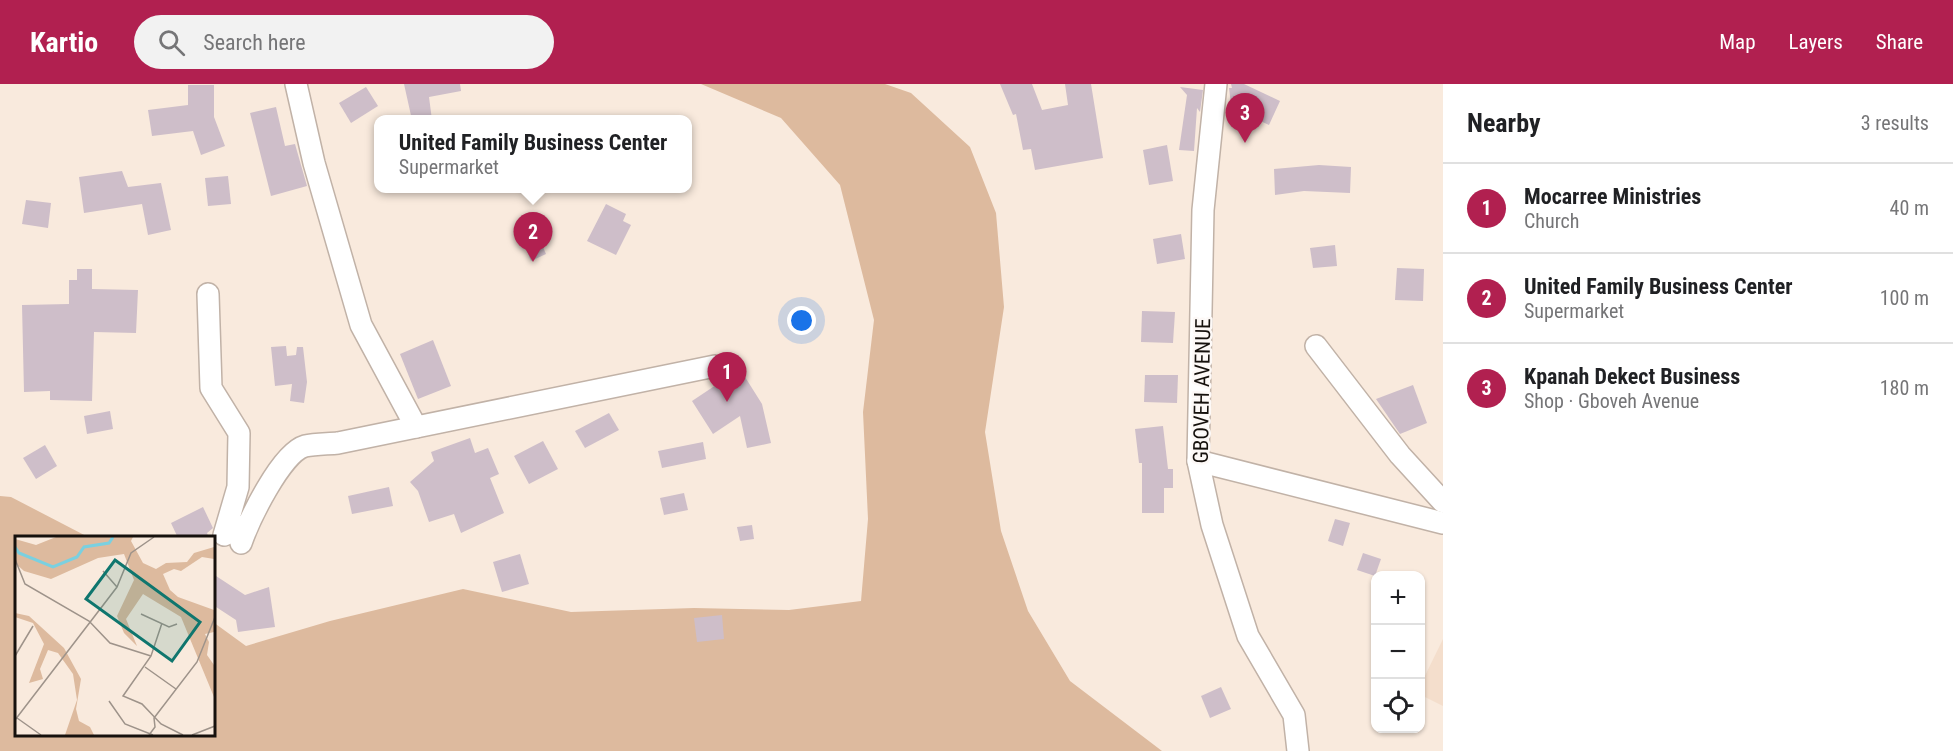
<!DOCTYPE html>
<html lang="en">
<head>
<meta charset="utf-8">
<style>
  :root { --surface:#fff; --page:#f2f2f2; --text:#202124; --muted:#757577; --line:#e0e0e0; --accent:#b12050 }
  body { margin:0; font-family:"Roboto Condensed",sans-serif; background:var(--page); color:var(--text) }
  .controls { position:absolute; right:18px; bottom:18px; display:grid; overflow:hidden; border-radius:12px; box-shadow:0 2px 4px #0004 }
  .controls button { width:54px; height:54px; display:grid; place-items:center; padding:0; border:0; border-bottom:2px solid var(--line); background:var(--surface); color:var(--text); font:30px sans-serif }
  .you { position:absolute; left:802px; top:237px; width:21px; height:21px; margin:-15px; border:4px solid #fff; border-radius:50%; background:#1a73e8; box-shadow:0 0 0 9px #1a73e833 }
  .badge { display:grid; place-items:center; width:39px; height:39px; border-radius:50%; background:var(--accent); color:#fff; font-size:20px; font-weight:700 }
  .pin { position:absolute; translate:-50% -50px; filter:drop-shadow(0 2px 3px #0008) }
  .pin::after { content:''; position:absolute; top:32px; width:21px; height:18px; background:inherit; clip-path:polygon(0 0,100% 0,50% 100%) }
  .popup { position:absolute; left:374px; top:31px; width:318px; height:78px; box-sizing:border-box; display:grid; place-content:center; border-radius:12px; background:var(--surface); filter:drop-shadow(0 2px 4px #0005); font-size:20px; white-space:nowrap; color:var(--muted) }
  .popup b { font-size:22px; color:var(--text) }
  .popup::after { content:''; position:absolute; left:50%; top:100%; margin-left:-12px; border:12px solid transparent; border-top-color:var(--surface) }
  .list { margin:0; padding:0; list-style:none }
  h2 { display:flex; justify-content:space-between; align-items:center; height:78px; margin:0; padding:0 24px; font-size:26px }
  h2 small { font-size:20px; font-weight:400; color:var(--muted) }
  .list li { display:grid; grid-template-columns:39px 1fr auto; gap:18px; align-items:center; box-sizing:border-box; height:90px; padding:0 24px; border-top:2px solid var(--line) }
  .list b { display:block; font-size:22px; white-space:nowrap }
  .list p { margin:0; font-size:20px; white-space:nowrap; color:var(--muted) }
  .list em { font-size:20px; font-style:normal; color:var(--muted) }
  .icon { flex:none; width:33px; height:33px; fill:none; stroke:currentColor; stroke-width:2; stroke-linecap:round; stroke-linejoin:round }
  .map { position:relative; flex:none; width:1443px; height:667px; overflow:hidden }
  header { display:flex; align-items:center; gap:36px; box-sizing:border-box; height:84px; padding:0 30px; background:var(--accent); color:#fff }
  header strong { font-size:28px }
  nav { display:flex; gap:33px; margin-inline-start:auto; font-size:21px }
  .search { width:420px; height:54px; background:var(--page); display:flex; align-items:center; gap:15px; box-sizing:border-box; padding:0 21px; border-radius:33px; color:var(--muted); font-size:22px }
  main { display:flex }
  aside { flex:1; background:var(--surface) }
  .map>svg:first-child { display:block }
</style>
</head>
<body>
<header>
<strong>Kartio</strong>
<div class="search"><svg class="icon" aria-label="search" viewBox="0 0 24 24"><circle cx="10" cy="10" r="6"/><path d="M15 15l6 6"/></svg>Search here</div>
<nav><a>Map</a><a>Layers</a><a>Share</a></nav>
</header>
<main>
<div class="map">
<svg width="1443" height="667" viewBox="0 0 1443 667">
  <rect width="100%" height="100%" fill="#f9eadd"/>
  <!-- built -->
  <polygon fill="#f4decc" points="1443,555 1443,622 1421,611 1420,602"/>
  <!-- green -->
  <polygon fill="#ddba9e" points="701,0 885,0 911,9 970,63 996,129 1004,223 985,348 1001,447 1028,527 1070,597 1162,667 0,667 0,412 11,413 90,454 16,454 16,650 213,650 213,538 246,562 330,537 463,505 571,528 694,524 789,526 861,517 868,435 863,328 874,236 840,101 781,34"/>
  <!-- building -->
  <g fill="#cebec9">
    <polygon points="404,0 460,0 461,7 429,13 432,36 412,36"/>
    <polygon points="1000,0 1032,0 1042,26 1068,21 1065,0 1091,0 1103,74 1035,86 1031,65 1023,66 1016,30 1013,31"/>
    <polygon points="1231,0 1244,0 1280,17 1269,41 1243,29 1248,19 1231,21 1229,4 1232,4"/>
    <polygon points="188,1 214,1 214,33 225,62 201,71 193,47 152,52 148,26 188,21"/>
    <polygon points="366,3 378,22 351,39 339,19"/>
    <polygon points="1180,3 1203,6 1200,28 1197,24 1194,67 1179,66 1187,11"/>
    <polygon points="276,23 285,62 295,60 307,102 271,112 250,29"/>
    <polygon points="1167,61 1173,97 1149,101 1143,66"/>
    <polygon points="1319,81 1351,83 1350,109 1304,107 1275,111 1274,85"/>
    <polygon points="122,87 128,103 161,99 171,146 148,151 142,120 84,129 79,93"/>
    <polygon points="228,92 231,120 208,122 205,94"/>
    <polygon points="26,116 51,119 48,144 22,140"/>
    <polygon points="606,120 626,130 623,137 631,141 616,171 587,157"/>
    <polygon points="1181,150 1185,175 1157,180 1153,155"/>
    <polygon points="540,156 546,170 531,177 525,162"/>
    <polygon points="1335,161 1337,182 1313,184 1310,164"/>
    <polygon points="1397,184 1424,185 1423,217 1395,216"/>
    <polygon points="77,185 92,185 92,205 138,206 136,249 94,248 92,317 50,316 50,307 24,308 22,221 69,220 69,196 77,196"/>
    <polygon points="1142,227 1175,228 1173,259 1141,258"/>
    <polygon points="433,256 451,302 418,315 400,270"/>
    <polygon points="286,262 287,272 296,271 297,263 303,263 307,298 304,319 290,317 292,300 275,302 271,263"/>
    <polygon points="740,285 762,320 771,359 747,364 740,332 713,350 692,317"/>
    <polygon points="1145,291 1178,291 1177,319 1144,318"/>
    <polygon points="1413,301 1427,339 1400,350 1376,315"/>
    <polygon points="110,327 113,345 87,350 84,332"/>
    <polygon points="609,329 619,346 585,364 575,347"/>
    <polygon points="1163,342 1168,385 1173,385 1173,404 1164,404 1164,429 1142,429 1142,379 1139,379 1135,345"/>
    <polygon points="470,354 475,369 488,364 499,390 490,394 504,429 461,449 454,430 429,438 418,407 410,398 434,377 431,368"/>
    <polygon points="543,357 558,385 529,400 514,372"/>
    <polygon points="703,358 706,375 662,384 658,367"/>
    <polygon points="45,361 57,382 36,395 23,374"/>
    <polygon points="389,403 393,422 352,430 348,412"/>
    <polygon points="684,409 688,426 664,431 660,414"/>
    <polygon points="203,423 213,444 207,449 209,454 178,454 171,439"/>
    <polygon points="1335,435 1350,439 1343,462 1328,457"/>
    <polygon points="752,441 754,455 740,457 737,443"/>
    <polygon points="1363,469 1381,475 1375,492 1357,486"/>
    <polygon points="520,470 529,500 502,508 493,478"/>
    <polygon points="213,490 245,511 269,503 275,543 238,548 236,536 213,521"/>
    <polygon points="722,531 724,555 697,558 694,534"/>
    <polygon points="1221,603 1231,625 1210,634 1201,612"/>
  </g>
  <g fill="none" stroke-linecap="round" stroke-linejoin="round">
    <!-- minor casing -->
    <g stroke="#c1b2a7" stroke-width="24">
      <g id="minor">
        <polyline points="296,0 314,79 361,241 416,343"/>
        <polyline points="1216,0 1203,126 1198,377 1212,441 1248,552 1294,631 1298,667"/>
        <polyline points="208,210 211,304 239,349 238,403 224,451 247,441"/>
        <polyline points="1316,262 1400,371 1443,418"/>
        <polyline points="1198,377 1443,439"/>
        <path d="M241,459c8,-23 40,-90 64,-97 10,-2 23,-2 33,-3l377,-77"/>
      </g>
    </g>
    <!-- minor -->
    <use href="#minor" stroke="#fff" stroke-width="21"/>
  </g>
  <g text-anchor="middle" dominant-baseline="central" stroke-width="5" stroke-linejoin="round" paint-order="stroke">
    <!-- street labels -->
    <g font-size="21" fill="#16110d" stroke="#fdf9f7">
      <text transform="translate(1202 307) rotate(-89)">GBOVEH AVENUE</text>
    </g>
  </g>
  <!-- overview -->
  <g transform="translate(15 452)">
    <rect width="200" height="200" fill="#f9eadd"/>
    <path d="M41,1h77l-2,4 12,22 13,6 10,-6 21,-1 7,-9 20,-6v12l-12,-2 -21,14 -7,-2 -11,5 7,16 8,7 36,13v22l-9,2 4,8 -2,13 7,10v32l-33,-80 -38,-23 -17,25 11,27 -13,-13 -7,-17 17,-36 -10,-26 -26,4 -47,21 -27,-8 -9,-8v-24l21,6zM0,77l14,3 35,32 17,31 -5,30 3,12 11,6 4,8h-29l12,-35 -4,-26 -15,-21 -10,-3 -8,19 3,10 -14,4 15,-39 -11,-21 -18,-6z" fill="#ddba9e"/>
    <path fill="none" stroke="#7ad0e0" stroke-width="3" d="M0,11l4,6 34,14 24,-10 7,-10 25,-4 4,-6"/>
    <path fill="none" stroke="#9e938a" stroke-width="1.5" d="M0,23l10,25 64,37 21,22 41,13M88,35l14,16M126,78l28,13 8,-3M147,87l-11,33 -28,40 19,8 19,20 22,11M0,120l18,-30M130,131l31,22M94,165l16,23 28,11M2,182l24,17M0,184l102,-133 14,-34 23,-16M134,199l6,-8 -1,-9 43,-56 18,-45M177,199l23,-9"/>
    <path fill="#0f766e" fill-opacity="0.15" stroke="#0f766e" stroke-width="3" d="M100,24l85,62 -28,39 -86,-62z"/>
    <rect width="200" height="200" fill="none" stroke="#16110d" stroke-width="3"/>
  </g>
</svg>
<div class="controls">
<button>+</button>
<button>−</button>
<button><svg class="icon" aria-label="locate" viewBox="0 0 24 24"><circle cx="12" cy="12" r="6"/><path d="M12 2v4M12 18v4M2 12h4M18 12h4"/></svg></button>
</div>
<div class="you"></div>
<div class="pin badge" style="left:727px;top:318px">1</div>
<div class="pin badge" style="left:533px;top:178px">2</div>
<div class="popup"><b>United Family Business Center</b>Supermarket</div>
<div class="pin badge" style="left:1245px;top:59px">3</div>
</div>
<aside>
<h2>Nearby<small>3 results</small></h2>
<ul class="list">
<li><span class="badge">1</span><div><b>Mocarree Ministries</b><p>Church</p></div><em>40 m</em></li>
<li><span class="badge">2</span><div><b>United Family Business Center</b><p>Supermarket</p></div><em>100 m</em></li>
<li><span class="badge">3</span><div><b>Kpanah Dekect Business</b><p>Shop · Gboveh Avenue</p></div><em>180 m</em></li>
</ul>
</aside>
</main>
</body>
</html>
